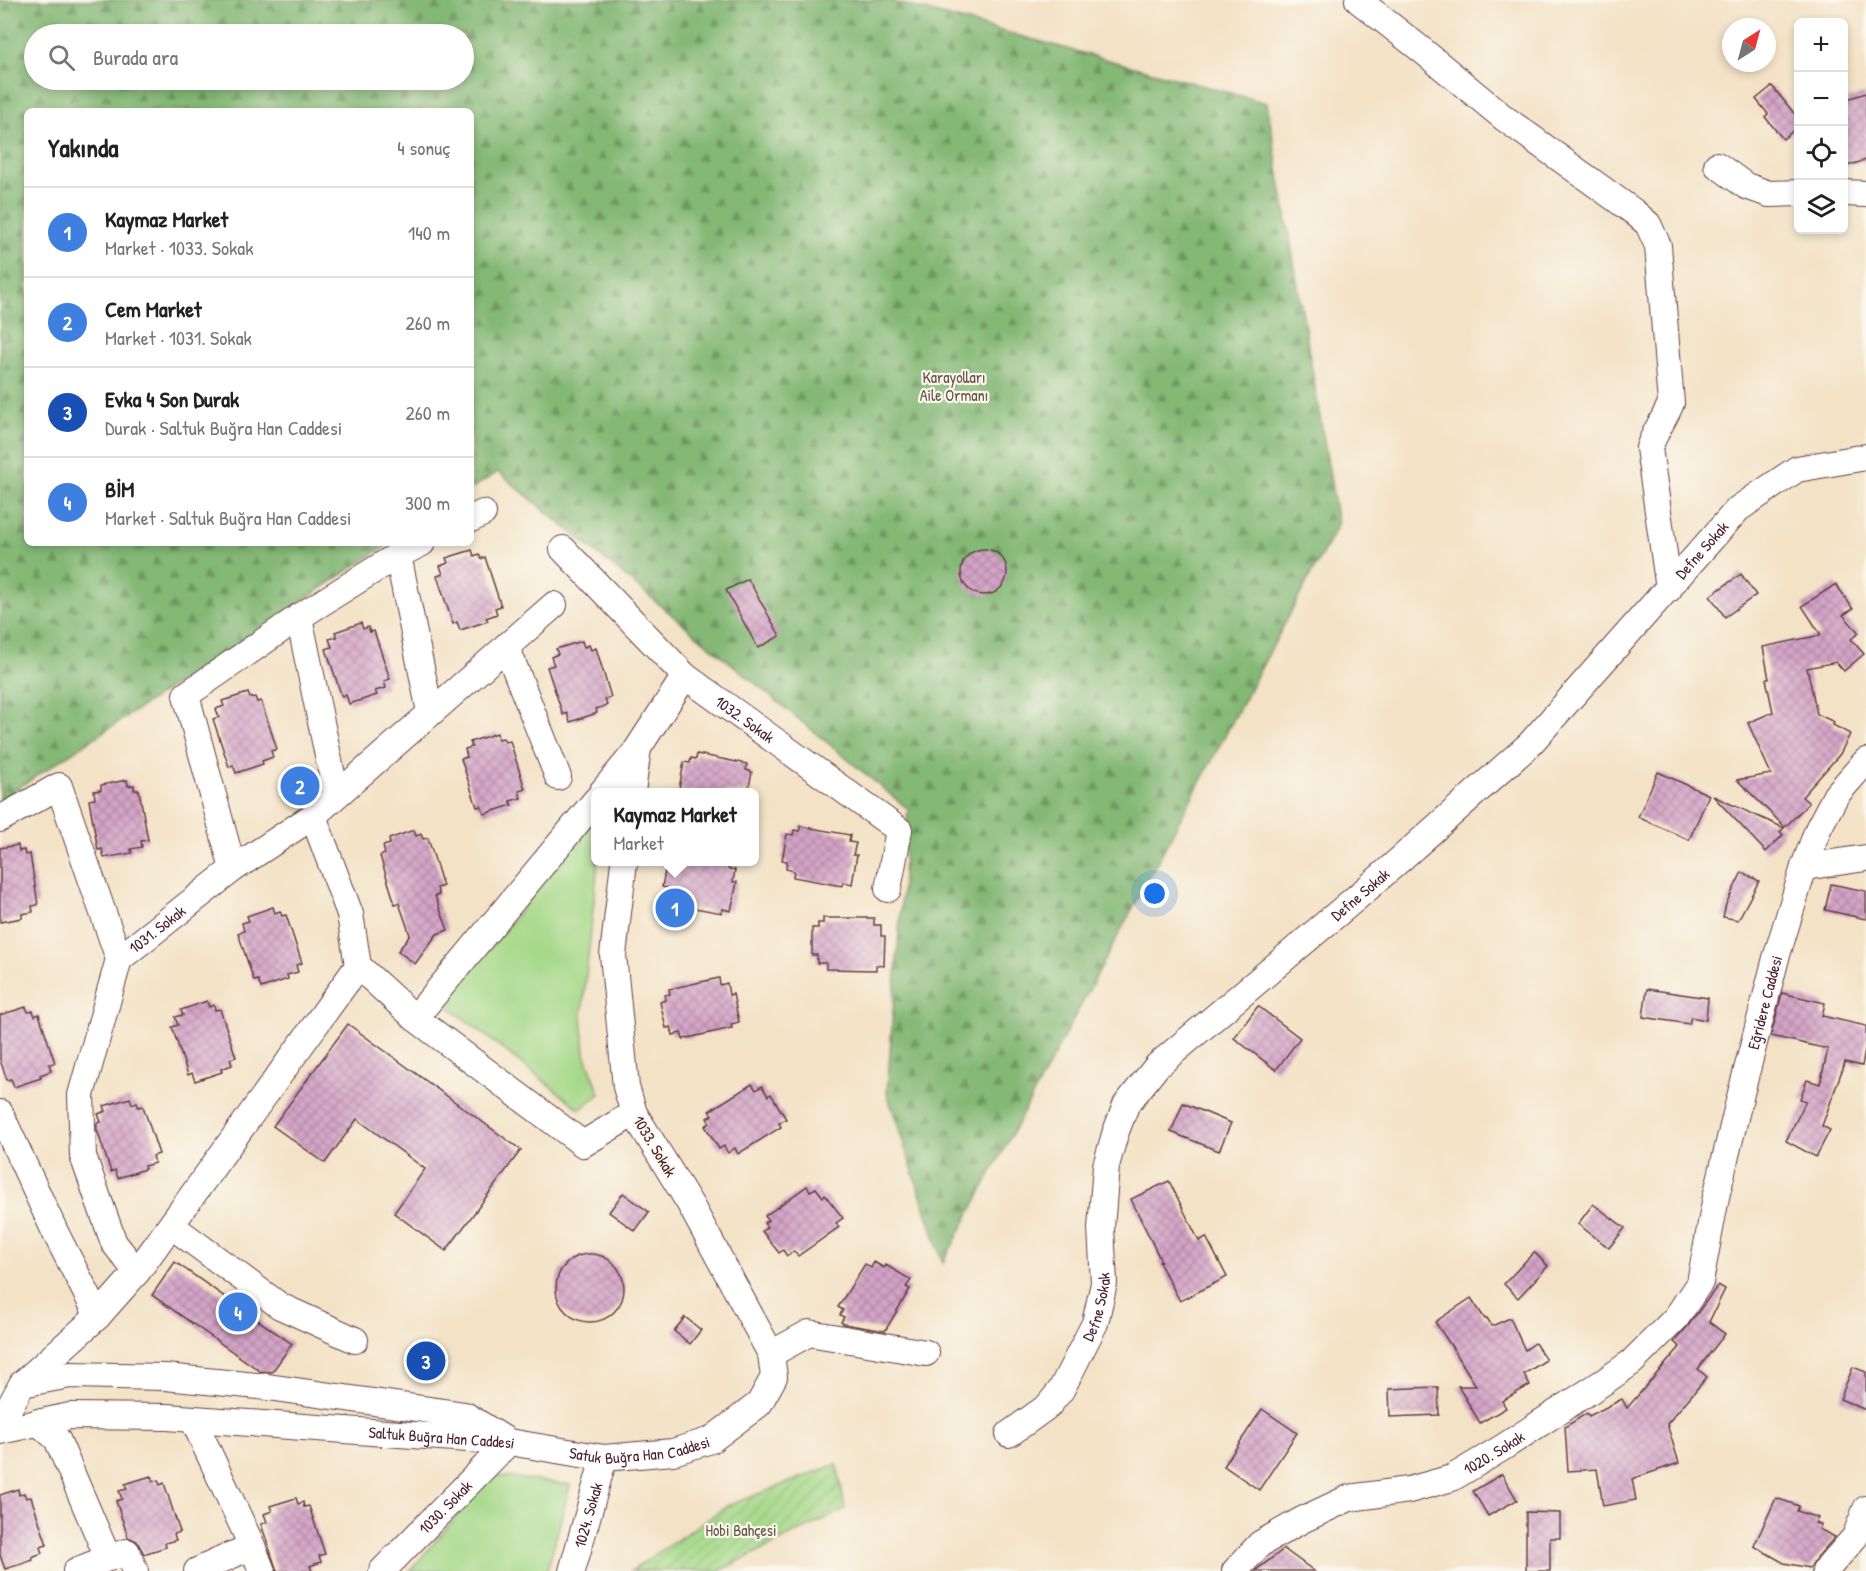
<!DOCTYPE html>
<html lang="tr">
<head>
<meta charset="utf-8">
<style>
  :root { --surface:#fff; --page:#f6f6f6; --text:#222; --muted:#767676; --line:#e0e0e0; --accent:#d1495b }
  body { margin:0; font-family:"Patrick Hand",sans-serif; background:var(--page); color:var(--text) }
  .controls { position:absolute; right:18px; top:18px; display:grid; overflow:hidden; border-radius:9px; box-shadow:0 3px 9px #0003 }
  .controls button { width:54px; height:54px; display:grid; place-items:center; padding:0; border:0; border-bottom:2px solid var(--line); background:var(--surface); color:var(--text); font:30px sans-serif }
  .compass { position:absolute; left:1722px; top:18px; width:54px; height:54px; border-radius:50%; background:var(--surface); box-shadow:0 3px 9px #0003; rotate:36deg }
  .you { position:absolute; left:1155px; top:894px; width:21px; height:21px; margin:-15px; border:4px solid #fff; border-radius:50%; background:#1a73e8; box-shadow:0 0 0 9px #1a73e833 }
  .badge { display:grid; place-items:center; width:39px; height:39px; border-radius:50%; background:var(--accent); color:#fff; font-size:20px; font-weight:700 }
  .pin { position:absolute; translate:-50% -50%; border:3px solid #fff; box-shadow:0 2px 6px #0006 }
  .popup { position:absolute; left:591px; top:788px; width:168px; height:78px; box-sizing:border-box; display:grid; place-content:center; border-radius:9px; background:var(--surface); filter:drop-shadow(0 2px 4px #0005); font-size:20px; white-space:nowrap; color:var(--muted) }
  .popup b { font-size:22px; color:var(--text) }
  .popup::after { content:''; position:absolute; left:50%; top:100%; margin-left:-12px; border:12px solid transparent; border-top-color:var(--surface) }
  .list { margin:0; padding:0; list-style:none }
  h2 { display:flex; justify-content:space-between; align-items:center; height:78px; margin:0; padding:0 24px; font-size:26px }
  h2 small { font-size:20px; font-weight:400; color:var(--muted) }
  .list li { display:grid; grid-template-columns:39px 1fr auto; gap:18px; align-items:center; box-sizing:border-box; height:90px; padding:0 24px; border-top:2px solid var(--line) }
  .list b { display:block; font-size:22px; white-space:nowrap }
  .list p { margin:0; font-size:20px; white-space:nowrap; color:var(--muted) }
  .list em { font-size:20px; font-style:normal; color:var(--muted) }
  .icon { flex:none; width:33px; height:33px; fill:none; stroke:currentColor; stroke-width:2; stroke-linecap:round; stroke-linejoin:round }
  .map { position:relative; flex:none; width:1866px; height:1571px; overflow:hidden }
  .search { position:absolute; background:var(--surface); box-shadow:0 3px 9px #0003; left:24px; top:24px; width:450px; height:66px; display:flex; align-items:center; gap:15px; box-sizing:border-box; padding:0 21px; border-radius:33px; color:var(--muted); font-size:22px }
  .panel { position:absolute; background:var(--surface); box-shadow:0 3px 9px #0003; left:24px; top:108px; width:450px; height:438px; border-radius:9px }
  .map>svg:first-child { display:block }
</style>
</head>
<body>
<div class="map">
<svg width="1866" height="1571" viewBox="0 0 1866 1571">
  <defs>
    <pattern id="forest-firs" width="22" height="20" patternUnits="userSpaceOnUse" patternTransform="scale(1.5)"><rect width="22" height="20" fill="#83b874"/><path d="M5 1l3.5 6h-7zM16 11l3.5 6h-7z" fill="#6d955f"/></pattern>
    <pattern id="garden-furrows" width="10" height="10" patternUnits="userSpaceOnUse" patternTransform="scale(1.5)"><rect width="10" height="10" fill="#a4d888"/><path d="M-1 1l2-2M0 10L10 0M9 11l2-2" fill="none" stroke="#8fb976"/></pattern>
    <pattern id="building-cross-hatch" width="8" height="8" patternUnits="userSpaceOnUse" patternTransform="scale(1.5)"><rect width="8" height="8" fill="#d4a4c7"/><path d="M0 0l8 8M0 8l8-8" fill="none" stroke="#ae85a2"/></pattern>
  </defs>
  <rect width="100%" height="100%" fill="#fbf7ec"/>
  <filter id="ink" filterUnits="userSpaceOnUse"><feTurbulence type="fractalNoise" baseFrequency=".0167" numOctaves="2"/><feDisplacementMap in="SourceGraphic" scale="12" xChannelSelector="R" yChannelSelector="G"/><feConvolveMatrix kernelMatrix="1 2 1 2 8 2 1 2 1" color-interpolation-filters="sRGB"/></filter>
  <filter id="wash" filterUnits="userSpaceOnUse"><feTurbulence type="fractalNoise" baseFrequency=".008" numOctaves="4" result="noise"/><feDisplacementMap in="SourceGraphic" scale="24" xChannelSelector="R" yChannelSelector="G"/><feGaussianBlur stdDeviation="1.35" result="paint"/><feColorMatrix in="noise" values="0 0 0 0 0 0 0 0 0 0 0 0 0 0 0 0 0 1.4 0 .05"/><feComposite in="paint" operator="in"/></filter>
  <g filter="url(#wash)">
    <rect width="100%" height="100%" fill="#f3e2c6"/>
    <!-- forest -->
    <path fill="url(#forest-firs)" stroke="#666c50" stroke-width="1.5" fill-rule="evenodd" d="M0,0h887l380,103 71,421 -395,739 -56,-170 21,-284 -410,-337 -27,17v-378h-444v432h363l-390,257zM34,34h430v46h-430z"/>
    <!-- park -->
    <g fill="#a4d888" stroke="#777c5a" stroke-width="1.5">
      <polygon points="595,818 596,862 598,862 582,1015 585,1054 600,1094 580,1109 445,1004"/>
      <polygon points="492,1475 570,1485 547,1571 410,1571"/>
    </g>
    <!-- garden -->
    <polygon fill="url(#garden-furrows)" stroke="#777c5a" stroke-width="1.5" points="837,1464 845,1509 719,1571 631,1571 727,1506"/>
    <g id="blocks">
      <!-- building -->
      <g fill="url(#building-cross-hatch)">
        <polygon points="1772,86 1798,118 1798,127 1783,139 1765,117 1768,114 1756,99"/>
        <polygon points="1866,93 1866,160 1844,167 1844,100"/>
        <circle cx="984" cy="572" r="23"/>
        <polygon points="472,550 474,556 479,554 481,559 485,557 501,606 495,608 497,614 486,618 488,621 460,630 457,622 453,624 437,576 443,574 440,566 448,563 446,558"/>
        <polygon points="1741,574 1756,595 1725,617 1710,596"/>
        <polygon points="748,579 780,636 758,648 726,590"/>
        <polygon points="1836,584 1853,609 1843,615 1859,633 1851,639 1864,654 1844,671 1836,662 1807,668 1817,714 1834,722 1833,725 1850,734 1840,754 1802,797 1809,803 1785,827 1737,780 1771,774 1748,723 1773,712 1766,679 1769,679 1763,647 1821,635 1802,606"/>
        <polygon points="361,623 363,629 368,627 370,632 374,631 390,679 384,681 386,688 375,691 377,695 349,704 346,695 342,697 326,649 332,647 329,639 337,637 335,632"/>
        <polygon points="582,641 584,647 589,645 591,650 596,648 611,697 605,699 607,705 596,709 597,713 570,722 567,713 563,715 547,667 554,665 551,657 558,654 556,649"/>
        <polygon points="248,693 250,698 255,697 257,702 261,701 277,749 271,751 273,757 262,761 263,764 236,773 233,765 229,767 213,719 219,717 216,709 224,706 222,701"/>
        <polygon points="497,733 498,739 503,738 505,742 510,741 525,789 519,791 521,798 510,801 512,805 484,814 481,806 477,807 461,759 467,757 465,749 472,747 470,742"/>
        <polygon points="697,754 747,764 746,770 752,772 748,792 683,792 684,790 679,789 684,762 690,763 691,758 696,759"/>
        <polygon points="1658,772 1709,795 1689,840 1638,817"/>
        <polygon points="127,780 128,786 134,785 134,790 139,790 148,840 141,841 142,847 131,849 132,853 104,858 102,849 98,850 89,800 95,799 94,791 101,790 101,785"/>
        <polygon points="1713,796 1784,828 1780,832 1783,835 1766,852"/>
        <polygon points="800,826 850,835 849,842 856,843 853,855 857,855 852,884 843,882 842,886 793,877 794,871 786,869 787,861 782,860 787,834 793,835 794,830 800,831"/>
        <polygon points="414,830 416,836 421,834 423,839 428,838 443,886 437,888 439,895 435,896 448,930 437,934 415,964 398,951 410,935 399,903 395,904 380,856 385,854 383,846 390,844 389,839"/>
        <polygon points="18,845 19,851 24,850 25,855 30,854 38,905 32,906 33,912 22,914 22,918 0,922 0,848"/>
        <polygon points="667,861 730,861 728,869 735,870 733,882 737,882 731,911 723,909 722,913 672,904 674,897 665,896 667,888 662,887"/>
        <polygon points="1742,872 1759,881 1738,920 1723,917 1726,904"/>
        <polygon points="1831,884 1866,891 1866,919 1825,910"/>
        <polygon points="273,907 275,913 280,911 282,916 286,915 302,963 296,965 298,972 287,975 288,979 261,988 258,980 254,981 238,933 244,931 242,923 249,921 247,916"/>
        <polygon points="823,918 874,918 874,925 881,925 881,936 885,936 884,966 876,965 876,970 826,969 826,963 817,963 817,955 812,955 812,928 818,928 818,923 823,923"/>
        <polygon points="719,978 720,985 727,983 729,995 733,994 739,1022 731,1024 732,1028 683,1039 681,1033 673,1035 671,1027 666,1028 660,1002 666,1000 665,995 670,994 669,989"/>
        <polygon points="1647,989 1708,998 1706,1020 1691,1017 1689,1024 1643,1017"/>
        <polygon points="1782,993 1825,1003 1822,1016 1866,1026 1866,1045 1862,1066 1845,1062 1822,1126 1830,1130 1816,1157 1786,1141 1806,1101 1800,1099 1807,1080 1820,1084 1828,1049 1771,1036"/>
        <polygon points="207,1001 209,1007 214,1005 215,1010 220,1009 236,1057 230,1059 232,1065 221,1069 222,1072 195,1081 192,1073 188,1075 172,1027 178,1025 175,1017 183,1015 181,1010"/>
        <polygon points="1258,1006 1300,1038 1276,1070 1234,1038"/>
        <polygon points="26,1007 28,1012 33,1011 35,1016 39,1014 55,1063 49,1064 51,1071 40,1075 41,1078 14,1087 11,1079 7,1080 0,1060 0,1015"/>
        <polygon points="348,1024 521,1150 446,1251 394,1213 425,1169 357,1119 325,1163 273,1126"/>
        <polygon points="752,1084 756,1090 762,1086 768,1096 771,1094 786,1119 779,1123 781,1127 738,1154 735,1148 728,1153 724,1146 719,1149 705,1126 710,1123 707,1118 712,1115 709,1111"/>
        <polygon points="130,1098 132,1104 137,1102 138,1107 143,1106 159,1154 153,1156 155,1163 144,1166 145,1169 118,1178 115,1170 111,1172 97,1130 97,1123 101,1122 98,1114 106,1111 104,1106"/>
        <polygon points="1183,1103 1231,1123 1219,1151 1171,1132"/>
        <polygon points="1169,1181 1199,1241 1206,1237 1227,1277 1180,1301 1159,1262 1161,1261 1131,1199"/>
        <polygon points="807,1186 810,1191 816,1188 823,1197 825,1195 843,1218 836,1223 839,1227 798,1256 794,1251 787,1256 783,1250 779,1253 762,1231 767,1227 764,1223 768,1220 765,1216"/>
        <polygon points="623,1193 649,1212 635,1231 609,1212"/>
        <polygon points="1593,1204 1625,1228 1609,1248 1578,1224"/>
        <polygon points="1534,1252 1548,1266 1518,1298 1504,1284"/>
        <circle cx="590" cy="1288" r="34"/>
        <polygon points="175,1262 292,1344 272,1372 260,1371 152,1295"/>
        <polygon points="874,1262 884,1268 886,1265 911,1280 906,1287 910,1289 885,1331 844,1324 841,1322 844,1317 840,1315 843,1310 838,1307 865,1264 871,1268"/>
        <polygon points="1718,1285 1725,1289 1709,1322 1725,1334 1698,1369 1707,1377 1667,1424 1679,1463 1632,1479 1636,1500 1603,1506 1597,1469 1568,1471 1565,1427 1587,1413 1589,1416 1622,1399 1627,1408 1680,1347 1674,1342 1688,1326"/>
        <polygon points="1471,1298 1485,1319 1487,1318 1492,1326 1510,1318 1525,1350 1535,1343 1546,1360 1524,1374 1530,1385 1502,1401 1506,1408 1480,1423 1458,1386 1476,1386 1454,1350 1435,1322"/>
        <polygon points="685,1317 701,1330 690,1344 674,1331"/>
        <polygon points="1853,1367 1866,1372 1866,1410 1840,1399"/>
        <polygon points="1438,1387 1439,1415 1390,1417 1389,1389"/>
        <polygon points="1262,1409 1297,1433 1259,1490 1224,1466"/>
        <polygon points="1502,1474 1517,1500 1488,1516 1473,1491"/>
        <polygon points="151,1476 153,1481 158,1480 160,1485 164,1483 180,1532 174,1534 176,1540 165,1543 166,1547 144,1554 137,1541 128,1537 116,1501 122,1499 119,1491 127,1489 125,1484"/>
        <polygon points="18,1489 19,1495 24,1493 26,1498 31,1497 47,1545 40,1547 42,1553 32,1557 33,1560 5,1569 0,1555 0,1495"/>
        <polygon points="296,1498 298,1504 303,1502 304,1507 309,1506 325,1554 319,1556 321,1562 310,1566 312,1571 277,1571 261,1524 267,1522 264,1514 272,1511 270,1506"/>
        <polygon points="1776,1498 1799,1506 1797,1511 1818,1518 1815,1523 1821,1525 1819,1529 1835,1537 1814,1561 1810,1568 1784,1563 1754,1546"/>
        <polygon points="1526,1512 1560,1513 1560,1538 1550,1538 1550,1571 1526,1571"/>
        <polygon points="1284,1549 1314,1571 1255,1571"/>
      </g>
    </g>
  </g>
  <g filter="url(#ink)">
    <use href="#blocks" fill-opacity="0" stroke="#633c42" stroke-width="1.5"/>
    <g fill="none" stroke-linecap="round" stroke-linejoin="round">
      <!-- minor casing -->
      <g stroke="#633c42" stroke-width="28">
        <g id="minor">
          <path d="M1358,0l65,51 81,67 130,94 14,12 10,22 13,157c-6,15 -16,28 -22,45l20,141"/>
          <polyline points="1717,165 1746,186 1769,194 1798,193"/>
          <polyline points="1844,193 1866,194"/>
          <polyline points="471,519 483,513"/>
          <path id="s1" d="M563,549l122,127 214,154 -11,59"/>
          <polyline points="398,555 430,712"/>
          <polyline points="299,617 336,794"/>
          <polyline points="506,646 558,777"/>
          <polyline points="602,792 638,749"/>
          <polyline points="632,792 638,748 685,676"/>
          <polyline points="313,816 350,914 358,966 415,1018 583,1144 634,1113"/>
          <polyline points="0,819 59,786 119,959"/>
          <polyline points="1804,867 1866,858"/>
          <polyline points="233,869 186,695 299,617 398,555 422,543"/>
          <polyline points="415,1018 596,800"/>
          <polyline points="0,1113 56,1234 98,1316"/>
          <polyline points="172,1226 280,1306 355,1340"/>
          <path id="s2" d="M137,1272l-23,-29 -31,-87 -2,-61 38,-136 114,-90 80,-53 241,-211"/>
          <polyline points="771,1354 809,1333 926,1353"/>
          <polyline points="22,1384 70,1375 165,1377 268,1387 465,1415 504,1439"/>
          <polyline points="193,1419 252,1546 262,1571"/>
          <polyline points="38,1422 57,1439 108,1558 127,1552 135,1571"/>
          <polyline points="0,1425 22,1384 98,1316 137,1272 358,966"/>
          <path id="s3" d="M0,1431l70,-15 97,1 342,25 95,16 69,-6 38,-12 48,-36 15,-27 -3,-23 -81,-150 -56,-91 -8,-26 -13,-132 11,-93"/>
          <path id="s4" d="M1009,1434l39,-28 13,-16 34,-67 9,-40 -3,-55 5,-62 9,-32 11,-29 31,-39 212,-179 160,-142 209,-236 59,-40 69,-12"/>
          <polyline points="76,1571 108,1558"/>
          <polyline points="197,1571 252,1546"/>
          <path id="s5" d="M382,1571l127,-129"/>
          <path id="s6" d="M572,1571l32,-113"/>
          <path id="s7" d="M1235,1571l25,-27 42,-24 47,-22 60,-8 43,-12 50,-30 103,-67 27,-19 44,-44 24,-36 16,-85 24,-100 36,-139 28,-91 14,-38 18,-34 30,-34"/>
          <polyline points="1825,1571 1855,1537 1866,1509"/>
        </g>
      </g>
      <!-- minor -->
      <use href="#minor" stroke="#fff" stroke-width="26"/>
    </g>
  </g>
  <g text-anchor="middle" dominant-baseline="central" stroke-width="4.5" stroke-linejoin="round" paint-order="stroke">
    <!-- park labels -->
    <g font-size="16" fill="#655647" stroke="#fbf7ec">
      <text x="954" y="377">Karayolları<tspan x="954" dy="18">Aile Ormanı</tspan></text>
      <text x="741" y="1530">Hobi Bahçesi</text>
    </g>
    <!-- street labels -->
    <g font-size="16" fill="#4a1f2b" stroke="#fbf7ec">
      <text stroke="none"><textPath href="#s4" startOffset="1168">Defne Sokak</textPath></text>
      <text stroke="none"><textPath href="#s1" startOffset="250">1032. Sokak</textPath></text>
      <text stroke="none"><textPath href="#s4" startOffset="682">Defne Sokak</textPath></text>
      <text stroke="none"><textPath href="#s2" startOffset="380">1031. Sokak</textPath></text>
      <text stroke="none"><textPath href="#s7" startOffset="849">Eğridere Caddesi</textPath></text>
      <text transform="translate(655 1146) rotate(59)">1033. Sokak</text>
      <text stroke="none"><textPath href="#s4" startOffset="160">Defne Sokak</textPath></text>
      <text stroke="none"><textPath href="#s3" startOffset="444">Saltuk Buğra Han Caddesi</textPath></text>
      <text stroke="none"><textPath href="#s3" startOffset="644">Satuk Buğra Han Caddesi</textPath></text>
      <text stroke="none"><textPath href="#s7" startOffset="291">1020. Sokak</textPath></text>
      <text stroke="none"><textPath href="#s5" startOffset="90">1030. Sokak</textPath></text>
      <text stroke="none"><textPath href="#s6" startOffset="58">1024. Sokak</textPath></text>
    </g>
  </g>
</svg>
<div class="controls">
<button>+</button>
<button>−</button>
<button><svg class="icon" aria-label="locate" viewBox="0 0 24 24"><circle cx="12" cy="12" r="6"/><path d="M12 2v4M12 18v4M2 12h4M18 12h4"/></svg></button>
<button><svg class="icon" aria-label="layers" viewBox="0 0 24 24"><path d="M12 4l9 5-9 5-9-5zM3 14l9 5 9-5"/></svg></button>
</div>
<svg class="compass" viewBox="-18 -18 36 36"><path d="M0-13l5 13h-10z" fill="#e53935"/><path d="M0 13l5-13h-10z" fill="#767676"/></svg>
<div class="you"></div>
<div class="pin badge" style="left:675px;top:908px;background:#3f7fe0">1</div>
<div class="popup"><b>Kaymaz Market</b>Market</div>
<div class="pin badge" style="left:300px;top:786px;background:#3f7fe0">2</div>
<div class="pin badge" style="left:426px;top:1361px;background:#1a4fb4">3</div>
<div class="pin badge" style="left:238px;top:1312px;background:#3f7fe0">4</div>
<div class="search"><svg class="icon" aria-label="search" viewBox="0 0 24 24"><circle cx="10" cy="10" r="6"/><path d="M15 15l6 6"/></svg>Burada ara</div>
<section class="panel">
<h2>Yakında<small>4 sonuç</small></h2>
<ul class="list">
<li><span class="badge" style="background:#3f7fe0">1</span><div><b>Kaymaz Market</b><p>Market · 1033. Sokak</p></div><em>140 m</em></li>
<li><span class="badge" style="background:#3f7fe0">2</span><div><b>Cem Market</b><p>Market · 1031. Sokak</p></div><em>260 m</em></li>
<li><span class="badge" style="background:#1a4fb4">3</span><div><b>Evka 4 Son Durak</b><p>Durak · Saltuk Buğra Han Caddesi</p></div><em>260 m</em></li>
<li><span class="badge" style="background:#3f7fe0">4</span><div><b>BİM</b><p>Market · Saltuk Buğra Han Caddesi</p></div><em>300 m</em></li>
</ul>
</section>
</div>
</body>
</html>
